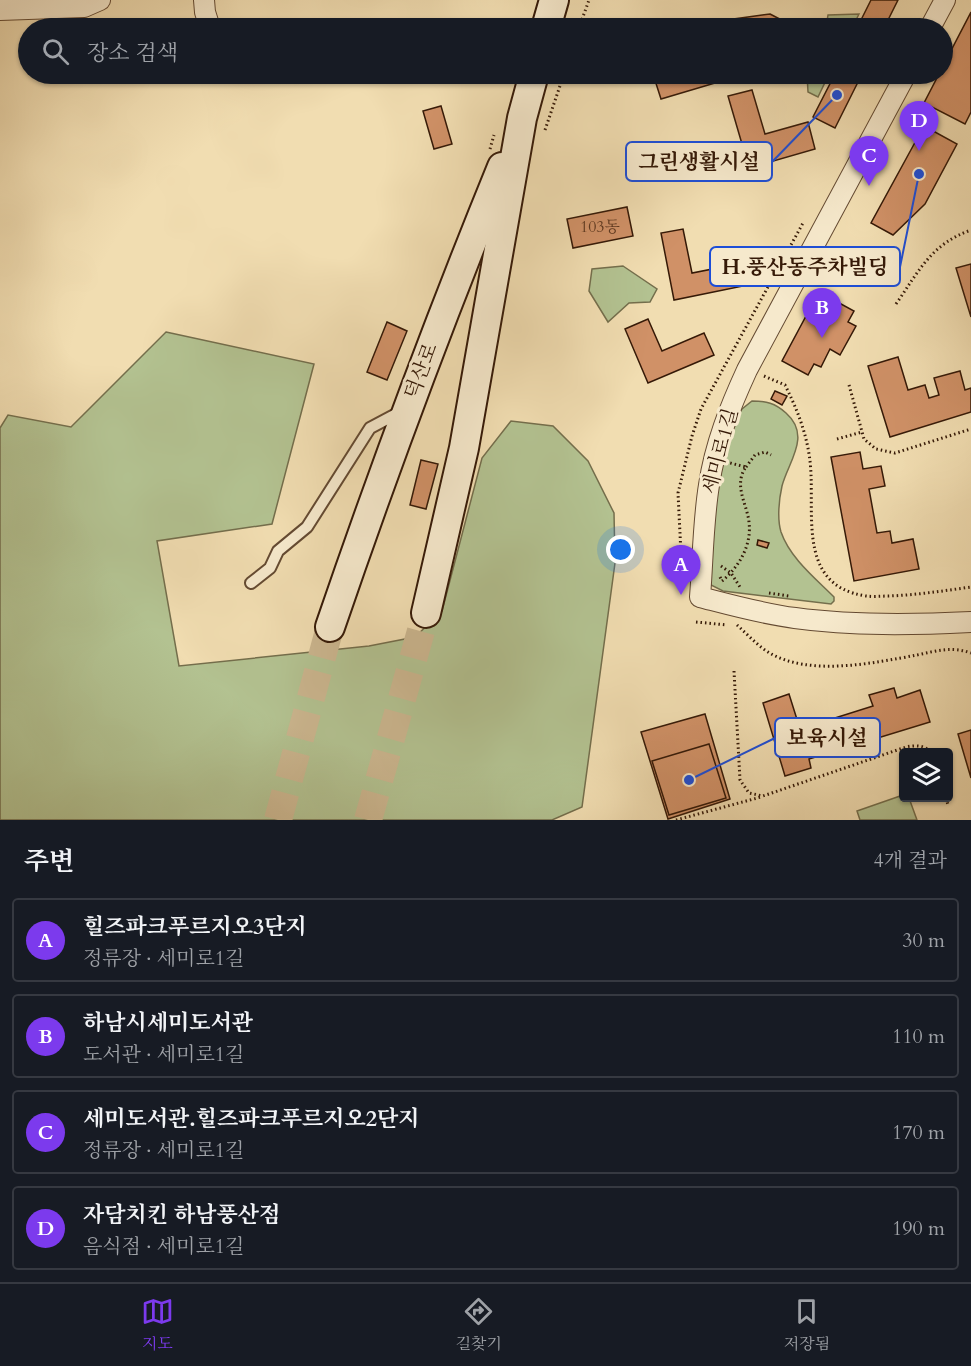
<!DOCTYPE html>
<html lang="ko">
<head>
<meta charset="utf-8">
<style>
  :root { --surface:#171b24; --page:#242831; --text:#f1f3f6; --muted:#9ea1a6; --line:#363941; --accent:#7c3aed }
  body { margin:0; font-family:Cardo,"Noto Serif KR",serif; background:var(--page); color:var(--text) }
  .controls { position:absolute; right:18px; bottom:18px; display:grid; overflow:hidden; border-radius:6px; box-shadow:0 2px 4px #0004 }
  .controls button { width:54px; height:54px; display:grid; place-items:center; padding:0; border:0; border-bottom:2px solid var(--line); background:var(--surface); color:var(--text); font:30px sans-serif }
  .you { position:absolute; left:621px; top:550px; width:21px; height:21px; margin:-15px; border:4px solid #fff; border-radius:50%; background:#1a73e8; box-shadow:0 0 0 9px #1a73e833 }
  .badge { display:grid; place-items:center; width:39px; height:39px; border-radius:50%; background:var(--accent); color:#fff; font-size:20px; font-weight:700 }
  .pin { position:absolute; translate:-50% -50px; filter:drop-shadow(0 2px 3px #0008) }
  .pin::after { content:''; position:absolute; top:32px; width:21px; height:18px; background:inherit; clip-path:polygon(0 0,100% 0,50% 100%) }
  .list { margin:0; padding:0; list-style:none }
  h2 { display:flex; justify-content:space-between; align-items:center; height:78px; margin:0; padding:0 24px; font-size:26px }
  h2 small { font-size:20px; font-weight:400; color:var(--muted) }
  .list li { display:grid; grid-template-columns:39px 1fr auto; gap:18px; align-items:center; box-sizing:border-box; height:84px; margin:0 12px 12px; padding:0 12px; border:2px solid var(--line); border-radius:6px }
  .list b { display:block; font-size:22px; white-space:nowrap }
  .list p { margin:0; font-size:20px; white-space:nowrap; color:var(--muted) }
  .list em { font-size:20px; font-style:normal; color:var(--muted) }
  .icon { flex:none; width:33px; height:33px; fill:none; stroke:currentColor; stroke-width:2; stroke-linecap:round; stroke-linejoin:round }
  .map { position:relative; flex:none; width:971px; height:820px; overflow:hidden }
  .search { position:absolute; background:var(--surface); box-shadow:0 2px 4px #0004; left:18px; right:18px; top:18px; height:66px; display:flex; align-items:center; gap:15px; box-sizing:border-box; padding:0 21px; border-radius:33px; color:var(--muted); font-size:22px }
  .sheet { height:462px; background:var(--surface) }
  nav { display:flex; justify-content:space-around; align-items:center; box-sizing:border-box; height:84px; border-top:2px solid var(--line); background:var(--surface); font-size:16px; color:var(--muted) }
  nav a { display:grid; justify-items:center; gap:3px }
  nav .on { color:var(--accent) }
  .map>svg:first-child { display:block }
</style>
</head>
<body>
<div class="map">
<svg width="971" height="820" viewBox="0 0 971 820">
  <rect width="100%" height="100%" fill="#f1ddb1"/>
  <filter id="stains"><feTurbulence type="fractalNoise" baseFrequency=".00333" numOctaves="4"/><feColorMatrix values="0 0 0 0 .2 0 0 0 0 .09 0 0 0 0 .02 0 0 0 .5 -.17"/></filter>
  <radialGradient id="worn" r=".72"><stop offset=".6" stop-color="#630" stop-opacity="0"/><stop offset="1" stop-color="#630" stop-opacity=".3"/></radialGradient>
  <!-- green -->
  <g fill="#b3c291" stroke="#746e4c" stroke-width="1.5">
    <polygon points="859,14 852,28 826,28 828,15"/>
    <polygon points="807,74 829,74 818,97 808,92"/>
    <polygon points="623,266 657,289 650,302 629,303 608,322 589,291 592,269"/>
    <polygon points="166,332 314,364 272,524 157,541 179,666 369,646 415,637 442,611 482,458 511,421 553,426 588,461 614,513 615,563 582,807 552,820 0,820 0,428 8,415 71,427"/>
    <path d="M752,401c14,0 23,2 34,12 26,23 2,49 -4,73 -3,13 -5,33 -1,46 9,26 34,46 53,65v4l-3,3 -108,-13 -12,-6 -5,-16 8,-65 14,-68 14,-27z"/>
    <polygon points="903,795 904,798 909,798 917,820 860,820 857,811"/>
  </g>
  <!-- building -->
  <g fill="#d09167" stroke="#351907" stroke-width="1.5">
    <polygon points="871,0 898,0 884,28 857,28"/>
    <polygon points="971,12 971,112 965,124 924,103 939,74 942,74 942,68"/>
    <polygon points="770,14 797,28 735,28 734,19"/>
    <polygon points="653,74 712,74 715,83 661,99"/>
    <polygon points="835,74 862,74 835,128 813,117"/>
    <polygon points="752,90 765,134 808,122 815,149 749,168 728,96"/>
    <polygon points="441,106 452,144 434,149 423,111"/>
    <polygon points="924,126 957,144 925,204 893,235 871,223"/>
    <polygon points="627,207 633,236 573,248 567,219"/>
    <polygon points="683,229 692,273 743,263 748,285 674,300 661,233"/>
    <polygon points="971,264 971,317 956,268"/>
    <polygon points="830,298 854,311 848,322 856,326 840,355 830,349 821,367 814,364 808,375 782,361 813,303 824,309"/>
    <polygon points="648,319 662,351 704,333 714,355 648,383 625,329"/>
    <polygon points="387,322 407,331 387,380 367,372"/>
    <polygon points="898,357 908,390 925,385 929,398 939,395 934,378 960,371 965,390 971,388 971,412 890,437 868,366"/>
    <polygon points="775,391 787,396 782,405 771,399"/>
    <polygon points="860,452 863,469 881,466 885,486 869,489 877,533 890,531 892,543 913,539 919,569 854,581 831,457"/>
    <polygon points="421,460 438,464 426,509 410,505"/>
    <polygon points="758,540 769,543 767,548 757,545"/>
    <polygon points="894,688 897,698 920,690 930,722 809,759 811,768 785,776 763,703 789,694 800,729 873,706 869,695"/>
    <polygon points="705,714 730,799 668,819 641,732"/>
    <polygon points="971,730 971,778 958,734"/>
    <polygon points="709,744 726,798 669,815 652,761"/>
  </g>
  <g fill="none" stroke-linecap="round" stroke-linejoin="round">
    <!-- secondary-tunnel -->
    <g stroke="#cbb68f" stroke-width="28" stroke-dasharray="28 14" stroke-linecap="butt">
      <polyline points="278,820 330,627"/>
      <polyline points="368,820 426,613"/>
    </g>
    <!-- service casing -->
    <g stroke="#644a32" stroke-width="14">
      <polyline id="service" points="251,583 270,568 278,551 307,527 370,428 402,411"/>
    </g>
    <!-- minor casing -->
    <g stroke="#644a32" stroke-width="22">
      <g id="minor">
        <polyline points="204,0 205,12 210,28"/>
        <polyline points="0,10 84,7 100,0"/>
        <polyline points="930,28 945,0"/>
        <path d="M906,74l-159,296c-17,37 -32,74 -38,115 -6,37 -6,74 -9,112 31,8 63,17 95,21 58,8 117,7 176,4"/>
      </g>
    </g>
    <!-- secondary casing -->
    <g stroke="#351907" stroke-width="32">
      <g id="secondary">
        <polyline points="546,28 554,0"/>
        <polyline points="426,613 464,448 522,118 534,74"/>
        <path d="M330,627c53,-155 110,-308 172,-460"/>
      </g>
    </g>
    <!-- path -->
    <g stroke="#351907" stroke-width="3" stroke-dasharray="1.5 3" stroke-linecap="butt">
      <polyline points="579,28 589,0"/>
      <polyline points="545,130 564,74"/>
      <polyline points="490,149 494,135"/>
      <path d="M896,304c23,-33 35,-60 75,-74"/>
      <path d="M764,376l21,9c11,22 20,44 24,69 9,51 -17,131 57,142 7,1 15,0 23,0 27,-1 54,-5 82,-9"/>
      <polyline points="849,385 864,439 876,449 895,453 971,429"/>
      <polyline points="837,439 862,432"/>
      <polyline points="746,467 755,455 765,452 771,455"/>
      <polyline points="721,566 731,573 740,587"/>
      <polyline points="682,574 678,493 692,436 701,409 803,223"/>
      <path d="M720,577l2,4c17,-14 30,-36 27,-59 -2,-18 -16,-37 -3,-55l-16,-4"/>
      <polyline points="769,593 789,596"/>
      <polyline points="696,622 727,625"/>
      <path d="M737,625c10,9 20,20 31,27 40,25 106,11 149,3 19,-4 35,-9 54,-2"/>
      <path d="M734,671l6,109 9,13 14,3 143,-49c9,-2 18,-2 25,5"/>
      <polyline points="946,798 948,805"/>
      <polyline points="676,820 761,797"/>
    </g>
    <!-- service -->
    <use href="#service" stroke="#f6e9cc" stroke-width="10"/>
    <!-- minor -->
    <use href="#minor" stroke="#f6e9cc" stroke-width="20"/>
    <!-- secondary -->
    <use href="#secondary" stroke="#f6e9cc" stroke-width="28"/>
  </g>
  <g text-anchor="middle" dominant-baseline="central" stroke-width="6" stroke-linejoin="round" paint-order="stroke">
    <!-- number labels -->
    <g font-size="16" fill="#5c371f">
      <text x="600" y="227">103동</text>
    </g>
    <!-- street labels -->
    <g font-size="20" fill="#351907" stroke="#f6e9cc">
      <text transform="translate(421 371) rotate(-69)">덕산로</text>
      <text transform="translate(720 451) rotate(-75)">세미로1길</text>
    </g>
  </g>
  <!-- callouts -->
  <path fill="none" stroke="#1d4ed8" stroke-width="2" d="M837 95L772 162M919 174L900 267M689 780L775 738"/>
  <g fill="#1d4ed8" stroke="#f6e9cc" stroke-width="2">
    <circle cx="837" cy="95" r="6"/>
    <circle cx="919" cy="174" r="6"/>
    <circle cx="689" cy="780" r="6"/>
  </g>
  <g fill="#f6e9cc" stroke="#1d4ed8" stroke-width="2">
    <rect x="626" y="142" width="146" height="39" rx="6"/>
    <rect x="710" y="247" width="190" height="39" rx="6"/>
    <rect x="775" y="718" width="105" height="39" rx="6"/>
  </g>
  <g font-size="21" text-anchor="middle" font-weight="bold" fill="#351907">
    <text x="699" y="169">그린생활시설</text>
    <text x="805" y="274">H.풍산동주차빌딩</text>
    <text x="827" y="745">보육시설</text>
  </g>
  <rect width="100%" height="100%" filter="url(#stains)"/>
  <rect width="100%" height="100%" fill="url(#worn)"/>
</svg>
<div class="controls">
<button><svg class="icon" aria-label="layers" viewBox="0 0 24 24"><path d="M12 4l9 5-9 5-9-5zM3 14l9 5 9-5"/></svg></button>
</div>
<div class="you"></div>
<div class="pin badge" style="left:681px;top:595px">A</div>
<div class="pin badge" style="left:822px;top:338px">B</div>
<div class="pin badge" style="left:869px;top:186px">C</div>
<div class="pin badge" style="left:919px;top:151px">D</div>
<div class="search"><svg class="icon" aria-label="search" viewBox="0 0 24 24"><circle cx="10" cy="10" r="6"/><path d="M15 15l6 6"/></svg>장소 검색</div>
</div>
<section class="sheet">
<h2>주변<small>4개 결과</small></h2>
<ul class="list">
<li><span class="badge">A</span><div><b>힐즈파크푸르지오3단지</b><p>정류장 · 세미로1길</p></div><em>30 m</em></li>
<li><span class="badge">B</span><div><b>하남시세미도서관</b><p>도서관 · 세미로1길</p></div><em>110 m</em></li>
<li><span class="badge">C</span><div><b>세미도서관.힐즈파크푸르지오2단지</b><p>정류장 · 세미로1길</p></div><em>170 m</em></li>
<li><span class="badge">D</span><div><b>자담치킨 하남풍산점</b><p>음식점 · 세미로1길</p></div><em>190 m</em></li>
</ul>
</section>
<nav>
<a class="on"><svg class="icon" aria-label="map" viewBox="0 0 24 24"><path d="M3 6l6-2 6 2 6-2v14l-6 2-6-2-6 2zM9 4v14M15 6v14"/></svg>지도</a>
<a><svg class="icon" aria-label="directions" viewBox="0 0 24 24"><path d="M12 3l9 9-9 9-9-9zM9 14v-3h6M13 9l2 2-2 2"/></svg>길찾기</a>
<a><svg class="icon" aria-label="saved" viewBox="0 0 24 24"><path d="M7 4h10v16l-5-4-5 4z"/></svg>저장됨</a>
</nav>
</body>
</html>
